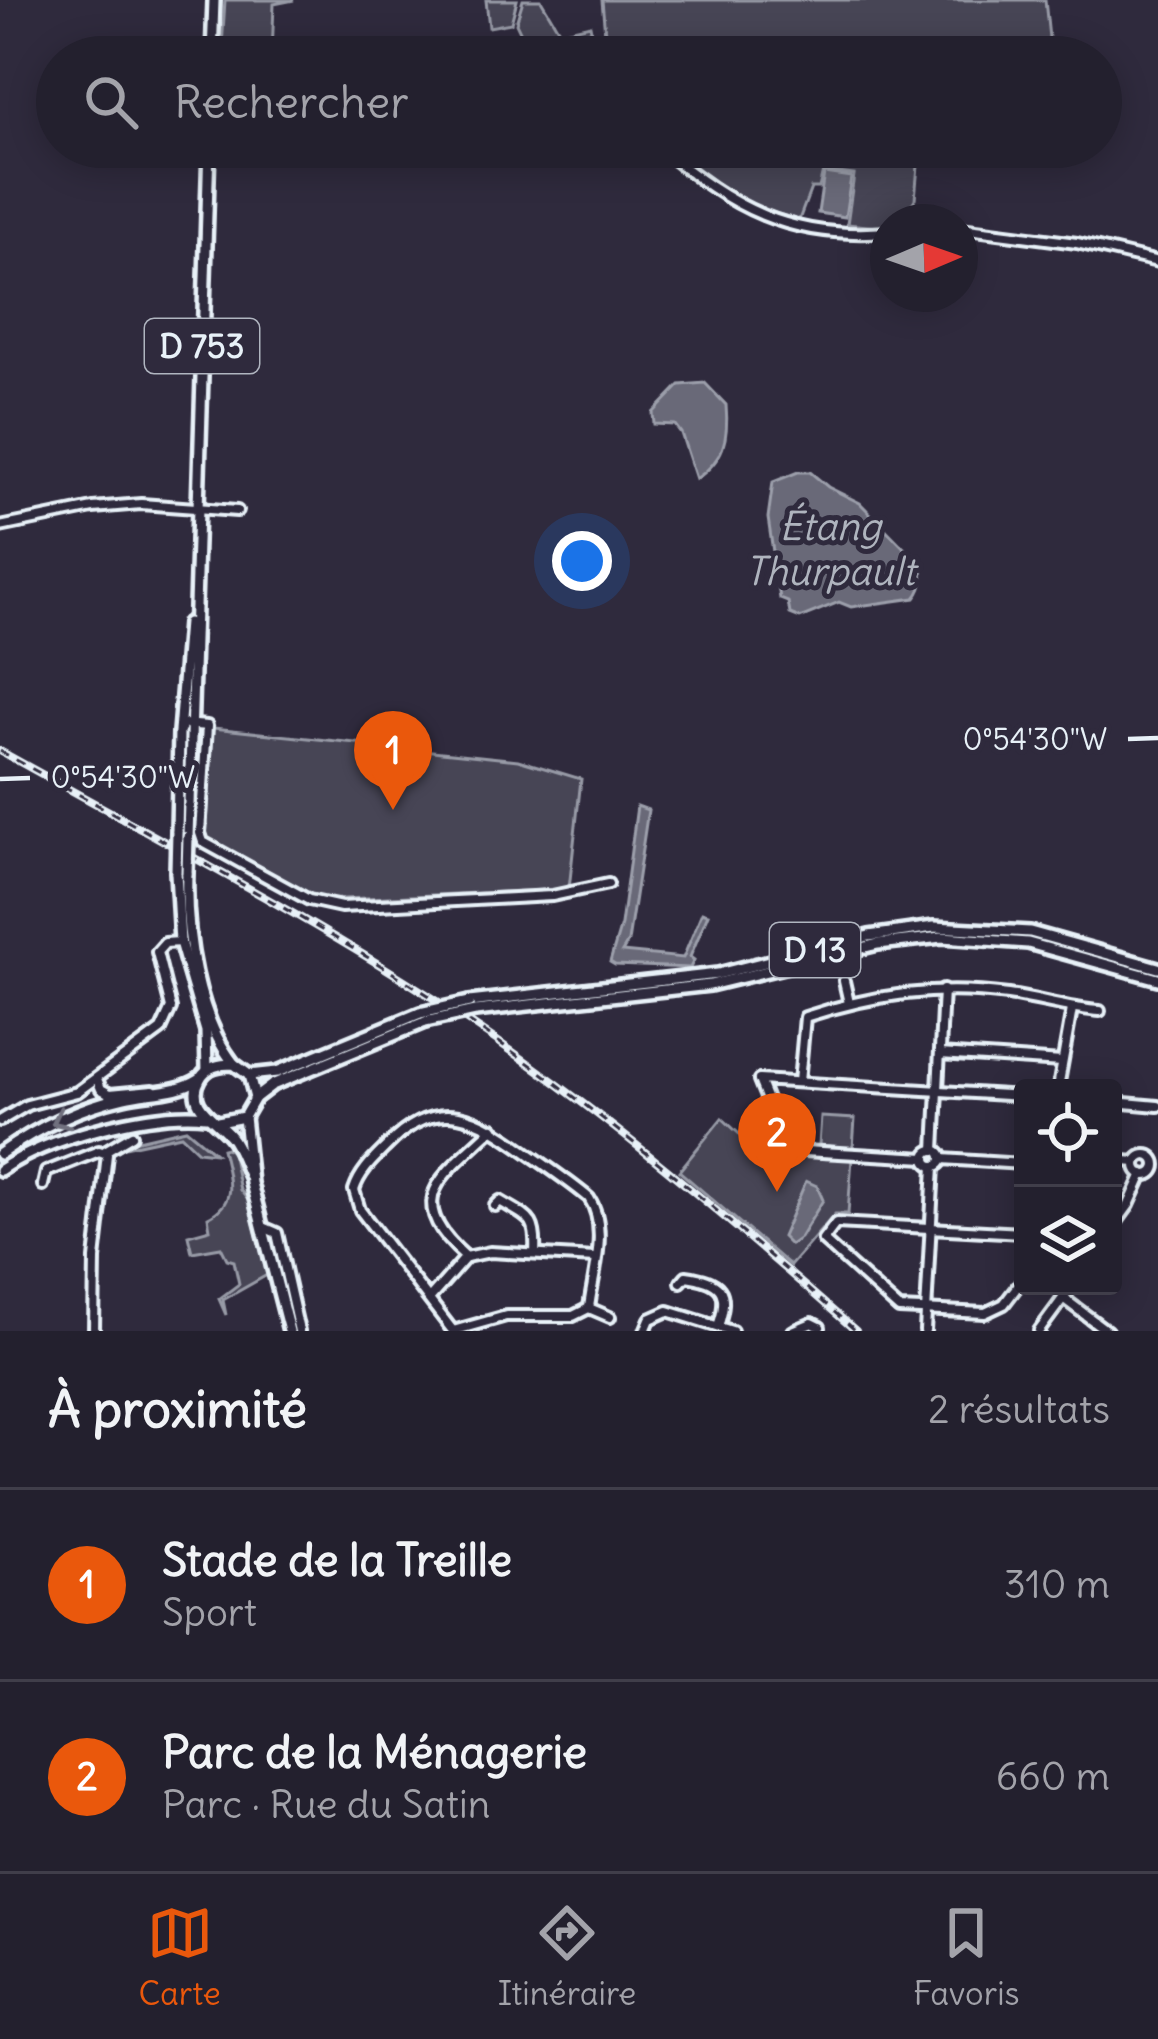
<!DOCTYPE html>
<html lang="fr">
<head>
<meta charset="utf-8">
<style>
  :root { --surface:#23202e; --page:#2f2d3a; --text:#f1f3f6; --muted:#a3a3aa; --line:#403e4a; --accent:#ea580c }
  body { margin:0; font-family:Delius,sans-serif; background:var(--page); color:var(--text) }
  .controls { position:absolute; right:36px; bottom:36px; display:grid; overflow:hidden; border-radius:12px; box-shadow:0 6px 30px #0003 }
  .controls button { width:108px; height:108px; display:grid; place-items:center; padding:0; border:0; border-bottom:3px solid var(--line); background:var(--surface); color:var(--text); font:60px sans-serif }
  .compass { position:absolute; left:870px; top:204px; width:108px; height:108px; border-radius:50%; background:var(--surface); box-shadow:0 6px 30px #0003; rotate:88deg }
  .you { position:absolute; left:582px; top:561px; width:42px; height:42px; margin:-30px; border:9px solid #fff; border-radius:50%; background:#1a73e8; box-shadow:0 0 0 18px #1a73e833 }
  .badge { display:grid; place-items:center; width:78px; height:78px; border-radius:50%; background:var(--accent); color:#fff; font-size:39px; font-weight:700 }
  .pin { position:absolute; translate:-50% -99px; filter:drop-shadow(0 3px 6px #0008) }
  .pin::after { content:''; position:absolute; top:63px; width:42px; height:36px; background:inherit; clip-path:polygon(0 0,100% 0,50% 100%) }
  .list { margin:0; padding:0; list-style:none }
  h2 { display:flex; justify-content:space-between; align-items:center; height:156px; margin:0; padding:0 48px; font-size:51px }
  h2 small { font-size:39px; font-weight:400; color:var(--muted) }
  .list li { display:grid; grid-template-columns:78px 1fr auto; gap:36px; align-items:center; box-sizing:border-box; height:192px; padding:0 48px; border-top:3px solid var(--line) }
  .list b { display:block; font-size:45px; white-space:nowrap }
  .list p { margin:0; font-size:39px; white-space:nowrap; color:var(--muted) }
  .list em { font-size:39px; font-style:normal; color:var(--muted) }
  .icon { flex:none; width:66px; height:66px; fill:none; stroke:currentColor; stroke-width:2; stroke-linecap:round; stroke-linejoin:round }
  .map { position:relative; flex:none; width:1158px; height:1331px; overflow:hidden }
  .search { position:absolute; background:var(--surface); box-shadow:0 6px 30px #0003; left:36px; right:36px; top:36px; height:132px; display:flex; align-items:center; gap:30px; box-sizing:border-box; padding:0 42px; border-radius:66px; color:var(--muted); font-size:45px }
  .sheet { height:540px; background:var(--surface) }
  nav { display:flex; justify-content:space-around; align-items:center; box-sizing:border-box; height:168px; border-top:3px solid var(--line); background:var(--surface); font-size:33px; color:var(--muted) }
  nav a { display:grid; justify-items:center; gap:6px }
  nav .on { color:var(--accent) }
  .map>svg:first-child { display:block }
</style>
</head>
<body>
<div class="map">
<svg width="1158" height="1331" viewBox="0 0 1158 1331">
  <rect width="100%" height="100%" fill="#2f2a3d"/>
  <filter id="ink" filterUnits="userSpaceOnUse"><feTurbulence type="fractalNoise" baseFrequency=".00833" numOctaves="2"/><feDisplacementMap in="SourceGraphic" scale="24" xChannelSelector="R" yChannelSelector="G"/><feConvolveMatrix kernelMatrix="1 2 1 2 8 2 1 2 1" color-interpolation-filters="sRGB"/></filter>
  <g filter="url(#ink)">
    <!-- green -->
    <g fill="#464455" stroke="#979aa6" stroke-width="3">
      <polygon points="225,0 294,0 274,4 272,55 222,48"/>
      <polygon points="486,0 517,0 511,23 489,27"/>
      <polygon points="523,0 541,0 560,32 590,25 591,30 555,42 549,50 551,57 532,57 516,23"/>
      <polygon points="602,0 1045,0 1051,57 607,57"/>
      <polygon points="668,147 977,147 919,154 915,199 901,222 888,222 888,228 847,224 854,175 823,171 819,188 811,188 799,220 747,205"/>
      <polygon points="213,728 518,760 581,779 569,889 321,900 206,840"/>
      <polygon points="821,1117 855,1119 853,1148 819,1145"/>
      <polygon points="722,1118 747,1141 777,1143 783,1154 852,1158 848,1214 835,1214 790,1266 679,1171"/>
      <polygon points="186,1129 215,1153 198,1151 181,1135 111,1150 112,1146"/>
      <path d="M226,1148l6,4 8,38 8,10 19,75 -44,25 3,15 -7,-16 20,-15 -5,-23 -7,-2 -6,-12 -29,5 -4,-17 22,-6 -2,-12c31,-15 20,-41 14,-68z"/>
    </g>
    <!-- water -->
    <g fill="#696978" stroke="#9c9fab" stroke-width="3">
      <polygon points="582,36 589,39 593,57 555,57 554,49"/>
      <polygon points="824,173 851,177 845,217 818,213"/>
      <path d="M705,383l21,22c3,34 -2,55 -30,74l-15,-46 -6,-8 -21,-1 -1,-11 27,-28z"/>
      <path d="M798,472h12l18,15 32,16 49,50 7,2c8,14 10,30 -1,43l-64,9 -12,-5 -39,16 -10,-4 -2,-12 -8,-3 -12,-81 5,-36z"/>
      <polygon points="637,806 648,810 628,942 622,952 683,958 702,912 708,914 690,957 694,960 690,968 615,965 610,962 621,925"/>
      <polygon points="806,1181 817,1186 823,1200 800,1238 790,1245 782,1237"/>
    </g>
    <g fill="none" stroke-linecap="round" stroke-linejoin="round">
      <!-- minor casing -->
      <g stroke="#e8f1f8" stroke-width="16">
        <g id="minor">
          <path d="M659,147c73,61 130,93 229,85"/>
          <polyline points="960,228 1077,243 1158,262"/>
          <polyline points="0,527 93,508 141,504 237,511"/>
          <polyline points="180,730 184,724 207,726 200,833 203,842 309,900 341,907 552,896 608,884"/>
          <polyline points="844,981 849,1003"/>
          <polyline points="940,1054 1062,1062"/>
          <polyline points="97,1079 101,1089 110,1094 153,1090"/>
          <path d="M799,1082l6,-65c67,-22 132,-32 203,-22 31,4 60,14 92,16"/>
          <polyline points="1058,1088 1072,1009"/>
          <polyline points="1113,1102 1158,1106"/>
          <polyline points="0,1121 27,1105 77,1092 161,1030 171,1008 157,952 165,943 180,942"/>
          <polyline points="935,1150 943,990"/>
          <circle cx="934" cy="1158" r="8"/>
          <polyline points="105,1151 132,1135"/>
          <circle cx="1146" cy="1165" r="10"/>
          <polyline points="926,1158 787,1150 759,1080 1023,1096"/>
          <polyline points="942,1159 1023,1164"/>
          <polyline points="1113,1160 1136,1162"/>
          <polyline points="43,1185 46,1172 99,1151 107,1154 95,1259 94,1331"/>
          <path d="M495,1206l5,-5c30,18 37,17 35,53"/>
          <polyline points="263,1227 277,1233 299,1331"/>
          <polyline points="1113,1227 1129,1205 1143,1174"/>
          <polyline points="1023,1233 836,1223 823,1240 899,1309 985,1313 1004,1304 1023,1279"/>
          <path d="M466,1257c-67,-60 -22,-81 27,-129"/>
          <path d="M681,1282l5,-6c34,5 45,14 32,50"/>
          <polyline points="430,1298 466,1257 490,1252 595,1258"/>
          <polyline points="1063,1298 1107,1331"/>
          <path d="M453,1331l-93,-121 -6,-20c6,-19 20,-31 34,-45 51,-52 90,-28 140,8 21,15 42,29 61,45 20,30 4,76 0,110"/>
          <polyline points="453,1331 506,1316 573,1316 589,1308 610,1317"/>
          <polyline points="645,1331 650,1319 668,1311 732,1331"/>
          <polyline points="793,1331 812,1323 820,1327"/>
          <polyline points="925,1331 934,1166"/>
          <polyline points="1039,1331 1072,1286"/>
        </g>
      </g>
      <!-- major casing -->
      <g stroke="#e8f1f8" stroke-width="18">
        <g id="major">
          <polyline points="212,57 214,0"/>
          <polyline points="177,832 179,732 188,623"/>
          <polyline points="188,837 209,147"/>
          <polyline points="176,872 180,942 206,1031 207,1070"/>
          <path d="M187,873c-2,59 10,144 47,191"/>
          <polyline points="469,1002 718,974 869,936 934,927 1030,932 1158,968"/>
          <polyline points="475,1011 710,985 878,944 942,937 1028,943 1158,979"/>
          <polyline points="249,1075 277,1072 420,1013"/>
          <polyline points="255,1098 272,1085 425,1022"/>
          <polyline points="244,1117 251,1183 289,1331"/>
          <path d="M218,1122l26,-5 11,-19 -6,-23 -15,-11c-14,0 -27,2 -34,15 -16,29 20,41 33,61 7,11 11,23 16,35"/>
          <path d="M0,1154c37,-26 80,-47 124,-57 25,-6 53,-4 75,-18"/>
          <path d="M0,1170c47,-32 149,-60 206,-54"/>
        </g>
      </g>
      <!-- minor -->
      <use href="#minor" stroke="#2f2a3d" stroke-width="8"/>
      <!-- major -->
      <use href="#major" stroke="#2f2a3d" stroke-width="9"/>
      <!-- rail casing -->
      <g stroke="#e8f1f8" stroke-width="8">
        <path id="rail" d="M0,751c156,87 316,169 465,268 139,93 266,202 391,312"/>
      </g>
      <!-- rail -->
      <use href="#rail" stroke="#2f2a3d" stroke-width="3" stroke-dasharray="9" stroke-linecap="butt"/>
      <!-- major-bridge casing -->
      <g stroke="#e8f1f8" stroke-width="18" stroke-linecap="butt">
        <g id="major-bridge">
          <polyline points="176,872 177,832"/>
          <polyline points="187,873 188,837"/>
          <polyline points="420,1013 469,1002"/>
          <polyline points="425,1022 475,1011"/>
        </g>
      </g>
      <!-- major-bridge -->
      <use href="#major-bridge" stroke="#2f2a3d" stroke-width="9"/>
    </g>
    <!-- one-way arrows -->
    <defs><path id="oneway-chevron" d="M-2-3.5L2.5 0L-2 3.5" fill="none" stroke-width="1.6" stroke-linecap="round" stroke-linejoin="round" transform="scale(3)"/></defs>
    <use stroke="#70707e" href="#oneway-chevron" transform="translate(60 1120) rotate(154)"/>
  </g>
  <!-- ticks -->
  <path fill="none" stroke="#e8f1f8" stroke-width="4.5" d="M1128,739l30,-1M0,779l30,-1"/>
  <g text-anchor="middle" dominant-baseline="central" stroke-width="10" stroke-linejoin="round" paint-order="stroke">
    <!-- shield labels -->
    <g fill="#2f2a3d" stroke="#b0b5c0" stroke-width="3">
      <rect x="145" y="319" width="114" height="54" rx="9"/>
      <rect x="770" y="923" width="90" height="54" rx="9"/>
    </g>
    <g font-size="33" font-weight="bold" fill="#e8f1f8">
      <text x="202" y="346">D 753</text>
      <text x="815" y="950">D 13</text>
    </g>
    <!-- water labels -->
    <g font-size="39" font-style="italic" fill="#afb4be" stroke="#2f2a3d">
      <text x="830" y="526">Étang<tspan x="830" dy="45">Thurpault</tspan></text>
    </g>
  </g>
  <g font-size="30" text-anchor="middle" fill="#e8f1f8" stroke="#2f2a3d" stroke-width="10" stroke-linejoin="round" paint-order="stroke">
    <text x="1035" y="750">0°54'30"W</text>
    <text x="123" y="788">0°54'30"W</text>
  </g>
</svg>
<div class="controls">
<button><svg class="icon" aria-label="locate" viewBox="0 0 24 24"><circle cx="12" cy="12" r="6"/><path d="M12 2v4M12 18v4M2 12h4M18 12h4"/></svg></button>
<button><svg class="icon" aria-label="layers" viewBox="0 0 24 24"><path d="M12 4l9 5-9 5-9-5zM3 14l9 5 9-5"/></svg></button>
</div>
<svg class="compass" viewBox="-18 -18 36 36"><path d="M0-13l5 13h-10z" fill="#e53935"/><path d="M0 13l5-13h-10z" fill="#a3a3aa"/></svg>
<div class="you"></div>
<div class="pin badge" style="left:393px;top:810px">1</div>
<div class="pin badge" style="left:777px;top:1192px">2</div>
<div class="search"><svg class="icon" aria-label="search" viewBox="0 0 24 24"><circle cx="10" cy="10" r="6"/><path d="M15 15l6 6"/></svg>Rechercher</div>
</div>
<section class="sheet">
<h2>À proximité<small>2 résultats</small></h2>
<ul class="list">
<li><span class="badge">1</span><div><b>Stade de la Treille</b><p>Sport</p></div><em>310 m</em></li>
<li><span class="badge">2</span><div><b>Parc de la Ménagerie</b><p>Parc · Rue du Satin</p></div><em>660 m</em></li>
</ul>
</section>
<nav>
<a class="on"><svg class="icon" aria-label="map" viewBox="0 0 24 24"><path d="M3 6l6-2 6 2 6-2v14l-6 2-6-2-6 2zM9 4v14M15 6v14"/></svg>Carte</a>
<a><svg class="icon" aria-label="directions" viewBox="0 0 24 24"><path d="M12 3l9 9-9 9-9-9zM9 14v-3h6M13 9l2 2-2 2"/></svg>Itinéraire</a>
<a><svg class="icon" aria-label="saved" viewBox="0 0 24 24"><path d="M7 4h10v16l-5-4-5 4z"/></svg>Favoris</a>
</nav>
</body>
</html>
